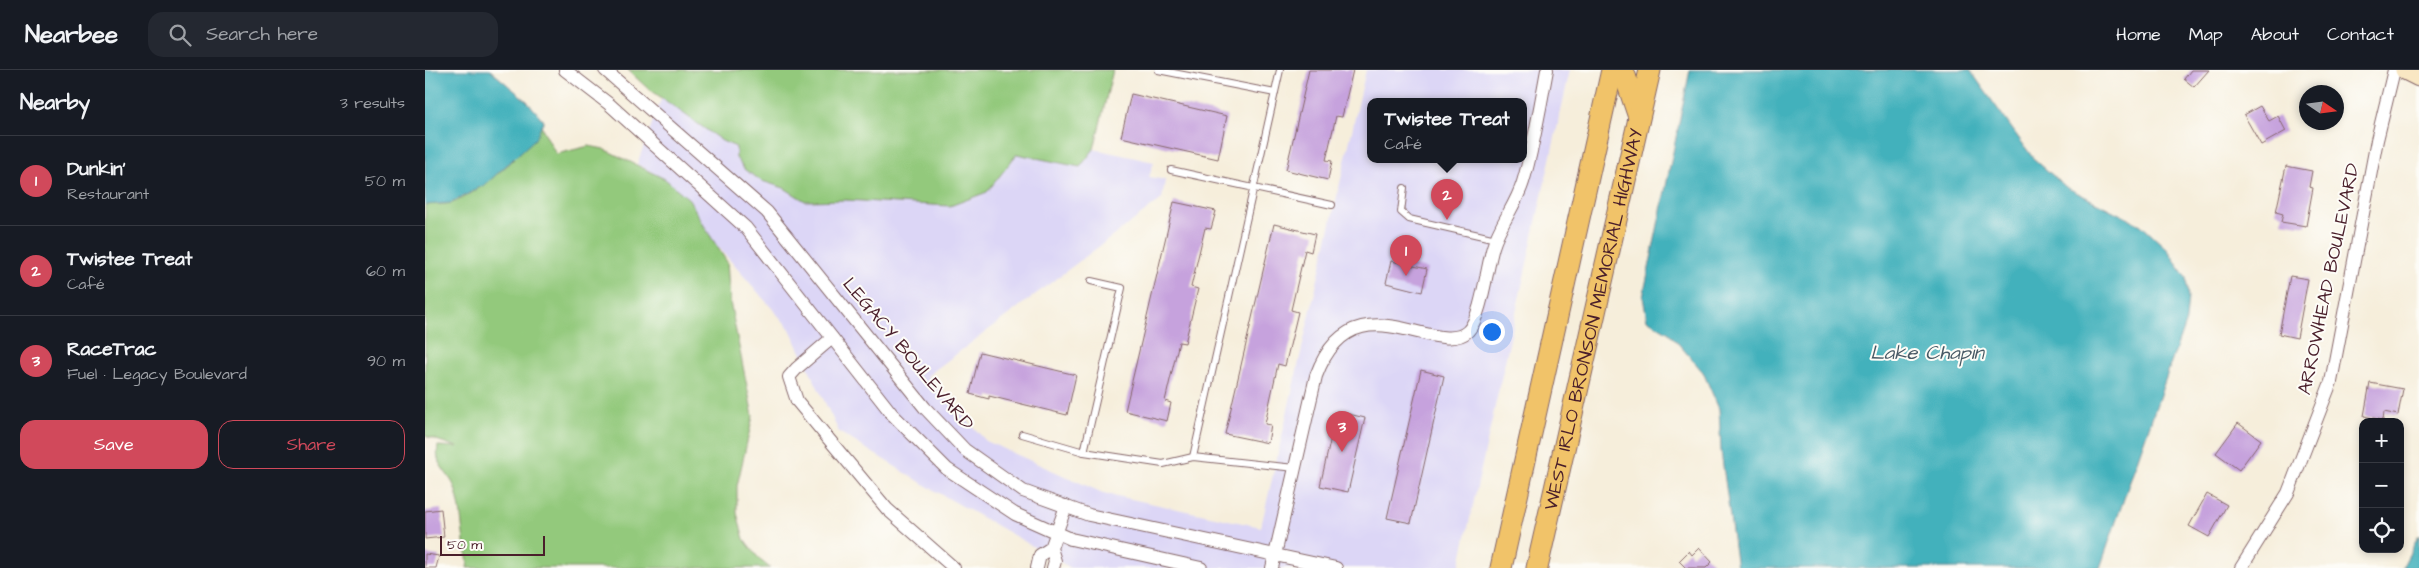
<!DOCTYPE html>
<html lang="en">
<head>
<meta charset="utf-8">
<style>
  :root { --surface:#171b24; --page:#242831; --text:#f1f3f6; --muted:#9ea1a6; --line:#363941; --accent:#d1495b }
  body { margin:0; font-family:"Architects Daughter",sans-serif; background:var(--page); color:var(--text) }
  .controls { position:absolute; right:15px; bottom:15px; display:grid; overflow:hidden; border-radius:10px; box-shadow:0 2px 8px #0003 }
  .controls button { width:45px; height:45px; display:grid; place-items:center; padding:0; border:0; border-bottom:1px solid var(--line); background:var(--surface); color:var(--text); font:25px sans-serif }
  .compass { position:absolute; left:1874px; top:15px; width:45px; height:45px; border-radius:50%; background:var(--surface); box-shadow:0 2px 8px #0003; rotate:103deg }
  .scale { position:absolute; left:15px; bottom:12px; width:105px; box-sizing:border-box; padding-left:5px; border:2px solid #4a1f2b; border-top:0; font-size:14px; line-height:18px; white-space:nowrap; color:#4a1f2b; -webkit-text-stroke:4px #fdfcf7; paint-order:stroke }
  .you { position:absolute; left:1066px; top:261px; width:18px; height:18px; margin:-12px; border:4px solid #fff; border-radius:50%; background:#1a73e8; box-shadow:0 0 0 8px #1a73e833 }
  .badge { display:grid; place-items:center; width:32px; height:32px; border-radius:50%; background:var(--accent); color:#fff; font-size:16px; font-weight:700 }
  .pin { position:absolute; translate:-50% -41px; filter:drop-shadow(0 1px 2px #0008) }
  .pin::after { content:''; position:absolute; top:26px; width:18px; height:15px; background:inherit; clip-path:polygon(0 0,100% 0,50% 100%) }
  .popup { position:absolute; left:942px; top:28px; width:160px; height:65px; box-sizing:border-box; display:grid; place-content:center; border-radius:10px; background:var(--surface); filter:drop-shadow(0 1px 4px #0005); font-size:16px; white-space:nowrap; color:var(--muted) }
  .popup b { font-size:19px; color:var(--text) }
  .popup::after { content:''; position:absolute; left:50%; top:100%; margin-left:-10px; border:10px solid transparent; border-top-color:var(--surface) }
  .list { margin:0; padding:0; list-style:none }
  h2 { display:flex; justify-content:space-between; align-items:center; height:65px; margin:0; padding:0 20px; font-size:21px }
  h2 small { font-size:16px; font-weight:400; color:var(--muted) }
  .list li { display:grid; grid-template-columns:32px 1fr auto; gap:15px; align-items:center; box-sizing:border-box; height:90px; padding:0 20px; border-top:1px solid var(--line) }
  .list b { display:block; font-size:19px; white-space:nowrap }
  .list p { margin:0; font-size:16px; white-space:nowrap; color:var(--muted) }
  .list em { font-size:16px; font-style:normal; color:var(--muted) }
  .actions { display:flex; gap:10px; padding:15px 20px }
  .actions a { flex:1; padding:11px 0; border:1px solid var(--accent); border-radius:15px; text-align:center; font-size:18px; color:var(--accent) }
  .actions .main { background:var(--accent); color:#fff }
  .icon { flex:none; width:28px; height:28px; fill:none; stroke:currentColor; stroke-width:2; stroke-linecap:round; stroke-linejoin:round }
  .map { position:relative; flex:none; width:1994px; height:498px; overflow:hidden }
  header { display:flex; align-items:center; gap:30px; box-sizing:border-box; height:70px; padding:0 25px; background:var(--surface); border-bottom:1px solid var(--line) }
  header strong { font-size:24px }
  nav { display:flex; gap:28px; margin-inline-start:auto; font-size:18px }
  .search { width:350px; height:45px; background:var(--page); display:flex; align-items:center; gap:12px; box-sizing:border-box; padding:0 18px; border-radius:15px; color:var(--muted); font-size:19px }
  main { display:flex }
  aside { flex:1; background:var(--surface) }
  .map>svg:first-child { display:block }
</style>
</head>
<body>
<header>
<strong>Nearbee</strong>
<div class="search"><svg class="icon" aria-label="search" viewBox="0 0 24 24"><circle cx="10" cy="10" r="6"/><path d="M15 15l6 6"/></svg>Search here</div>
<nav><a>Home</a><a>Map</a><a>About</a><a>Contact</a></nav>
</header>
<main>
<aside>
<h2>Nearby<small>3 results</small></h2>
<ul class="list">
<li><span class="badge">1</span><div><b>Dunkin'</b><p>Restaurant</p></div><em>50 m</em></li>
<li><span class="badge">2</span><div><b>Twistee Treat</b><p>Café</p></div><em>60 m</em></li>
<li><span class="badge">3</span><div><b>RaceTrac</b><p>Fuel · Legacy Boulevard</p></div><em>90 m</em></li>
</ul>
<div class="actions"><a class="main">Save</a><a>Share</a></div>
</aside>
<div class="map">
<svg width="1994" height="498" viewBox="0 0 1994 498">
  <rect width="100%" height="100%" fill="#fdfcf7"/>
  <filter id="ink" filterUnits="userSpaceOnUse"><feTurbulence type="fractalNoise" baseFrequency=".02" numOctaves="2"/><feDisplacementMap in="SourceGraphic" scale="10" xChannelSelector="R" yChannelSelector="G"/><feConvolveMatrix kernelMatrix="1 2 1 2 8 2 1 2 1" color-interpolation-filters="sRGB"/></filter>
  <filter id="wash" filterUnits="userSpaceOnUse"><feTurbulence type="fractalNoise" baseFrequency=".0096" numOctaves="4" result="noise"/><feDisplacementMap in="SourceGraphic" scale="20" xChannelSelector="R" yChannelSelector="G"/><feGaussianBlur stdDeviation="1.12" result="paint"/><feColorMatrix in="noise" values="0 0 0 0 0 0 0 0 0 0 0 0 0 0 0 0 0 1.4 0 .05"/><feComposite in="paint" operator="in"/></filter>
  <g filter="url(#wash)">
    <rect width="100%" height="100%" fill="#f6eedb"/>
    <!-- built -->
    <path fill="#dcd6f6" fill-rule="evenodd" d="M941,0h204l-111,498h-388l-146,-83 -86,-53 -49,-103 -76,-87 -49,-63 -28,-15 25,-67 60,44 14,6 26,34 22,7 21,13 40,-1 105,6 37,-14 30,-38 63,13 14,-18 60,13 -5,15 16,3 -3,19 -235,177 59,65 117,52 158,34zM946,31h152v58h-152z"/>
    <!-- green -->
    <g fill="#93c97c" stroke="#6e7454">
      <polygon points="203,0 688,0 669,79 655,97 592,84 562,122 525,136 420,130 380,131 359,118 337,111 320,100 311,88 311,77 297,71 220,16"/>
      <path d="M116,56l15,28 33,-8 15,3 61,30 24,20 17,30 21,33 3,40 23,114 -16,70v27l7,26 16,21 10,8h-303l1,-7c-7,-24 -5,-50 -13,-73 -6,-16 -21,-22 -17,-42l19,1 -32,-11v-231c8,-1 19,0 27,-2 27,-10 76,-52 89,-77z"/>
    </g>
    <!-- water -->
    <g fill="#42b1bc" stroke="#466874">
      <polygon points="0,0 65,0 102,31 119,51 110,69 61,114 26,133 0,135"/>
      <polygon points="1265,0 1545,0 1608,88 1641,117 1716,155 1743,180 1761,208 1763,227 1761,250 1675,498 1312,498 1296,381 1294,339 1278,302 1244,263 1222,250 1218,227"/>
      <polygon points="1994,465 1994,498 1977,498"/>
    </g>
    <g id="blocks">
      <!-- building -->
      <g fill="#c6a2dd">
        <polygon points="884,0 928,0 917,47 911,46 901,90 907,91 903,110 861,100"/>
        <polygon points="1766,0 1784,0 1769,17 1759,9"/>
        <polygon points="706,24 802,46 793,89 696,67"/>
        <polygon points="1835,36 1844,51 1853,46 1861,61 1836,75 1819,45"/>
        <polygon points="1861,96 1887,101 1884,117 1888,118 1881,156 1856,152 1858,144 1851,142"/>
        <polygon points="749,132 791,141 786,159 780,158 766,217 773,219 760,273 754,272 740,331 746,333 742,351 700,341"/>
        <polygon points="849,154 890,164 886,182 880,180 866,240 873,242 860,296 853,294 840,354 846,355 843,373 800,364"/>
        <polygon points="966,191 1002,199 997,222 961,213"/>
        <polygon points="1865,206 1883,209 1872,268 1854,264"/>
        <polygon points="555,282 651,305 642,345 564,326 564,329 545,324"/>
        <polygon points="996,300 1019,306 986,453 962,448"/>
        <polygon points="1945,313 1978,319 1973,345 1959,342 1958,350 1939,346"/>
        <polygon points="912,341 940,348 923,422 895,416"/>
        <polygon points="1813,353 1836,370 1814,400 1791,383"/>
        <polygon points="1782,424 1802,435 1784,467 1764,456"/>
        <polygon points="16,439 19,467 0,469 0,441"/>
        <polygon points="1274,478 1287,492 1281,498 1261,498 1254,491 1264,481 1267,485"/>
        <polygon points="0,484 14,486 11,498 0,498"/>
      </g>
    </g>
  </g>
  <g filter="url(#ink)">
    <use href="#blocks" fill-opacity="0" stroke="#866769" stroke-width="1"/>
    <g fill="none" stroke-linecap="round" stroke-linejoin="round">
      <!-- service casing -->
      <g stroke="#866769" stroke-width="8">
        <g id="service">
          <polyline points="733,0 850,23"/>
          <polyline points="746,100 907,135"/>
          <polyline points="979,118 976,142 984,149 1071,169"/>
          <polyline points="597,364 659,382 738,394 768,387 870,398"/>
          <polyline points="659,382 697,218 666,211"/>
          <polyline points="768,387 855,0"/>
        </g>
      </g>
      <!-- minor casing -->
      <g stroke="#866769" stroke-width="14">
        <g id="minor">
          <polyline points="140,0 184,34 321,158 467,344 522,399 590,444 646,469 776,498"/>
          <polyline points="180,0 342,142 500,338 540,380 598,421 664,445 911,498"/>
          <polyline points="407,268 372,298 364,307 372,331 462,439 529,498"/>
          <polyline points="612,498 615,485 626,478"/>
          <polyline points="628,498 630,491 626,478 641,436"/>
          <path d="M847,498l44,-192c37,-100 121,-16 152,-45 13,-13 19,-64 25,-84 7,-23 23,-42 30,-65 11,-36 17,-75 24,-112"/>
          <polyline points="1816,498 1863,423 1906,312 1952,70 1969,0"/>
        </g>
      </g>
      <!-- secondary casing -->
      <g stroke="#866769" stroke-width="21">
        <polyline id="secondary" points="1980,0 1994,7"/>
      </g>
      <!-- trunk casing -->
      <g stroke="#866769" stroke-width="23">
        <g id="trunk">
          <polyline points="1198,0 1213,44"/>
          <polyline points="1076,498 1187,0"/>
          <path id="s1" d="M1112,498l113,-498"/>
        </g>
      </g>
      <!-- service -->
      <use href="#service" stroke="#fff" stroke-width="6"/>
      <!-- minor -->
      <use href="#minor" stroke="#fff" stroke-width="12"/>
      <!-- secondary -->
      <use href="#secondary" stroke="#f9e7c3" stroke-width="19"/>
      <!-- trunk -->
      <use href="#trunk" stroke="#f1c369" stroke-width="21"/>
    </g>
  </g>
  <g text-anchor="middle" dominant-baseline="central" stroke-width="4" stroke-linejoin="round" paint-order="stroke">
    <!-- street labels -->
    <g font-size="19" fill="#4a1f2b" stroke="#fdfcf7">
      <text transform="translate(1904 209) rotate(-78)">ARROWHEAD BOULEVARD</text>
      <text stroke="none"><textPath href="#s1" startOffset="255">WEST IRLO BRONSON MEMORIAL HIGHWAY</textPath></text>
      <text transform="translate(483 284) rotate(50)">LEGACY BOULEVARD</text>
    </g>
    <!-- water labels -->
    <g font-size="20" font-style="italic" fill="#475965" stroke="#fdfcf7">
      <text x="1502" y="283">Lake Chapin</text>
    </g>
  </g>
</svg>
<div class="controls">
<button>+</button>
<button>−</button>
<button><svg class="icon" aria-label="locate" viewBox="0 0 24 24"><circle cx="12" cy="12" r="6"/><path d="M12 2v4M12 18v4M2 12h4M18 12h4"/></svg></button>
</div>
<svg class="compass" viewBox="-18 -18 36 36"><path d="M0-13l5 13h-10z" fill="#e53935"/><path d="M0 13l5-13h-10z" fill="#9ea1a6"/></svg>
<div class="scale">50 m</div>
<div class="you"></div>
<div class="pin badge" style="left:981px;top:206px">1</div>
<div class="pin badge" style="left:1022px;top:150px">2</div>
<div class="popup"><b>Twistee Treat</b>Café</div>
<div class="pin badge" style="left:917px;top:382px">3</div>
</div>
</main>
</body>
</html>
